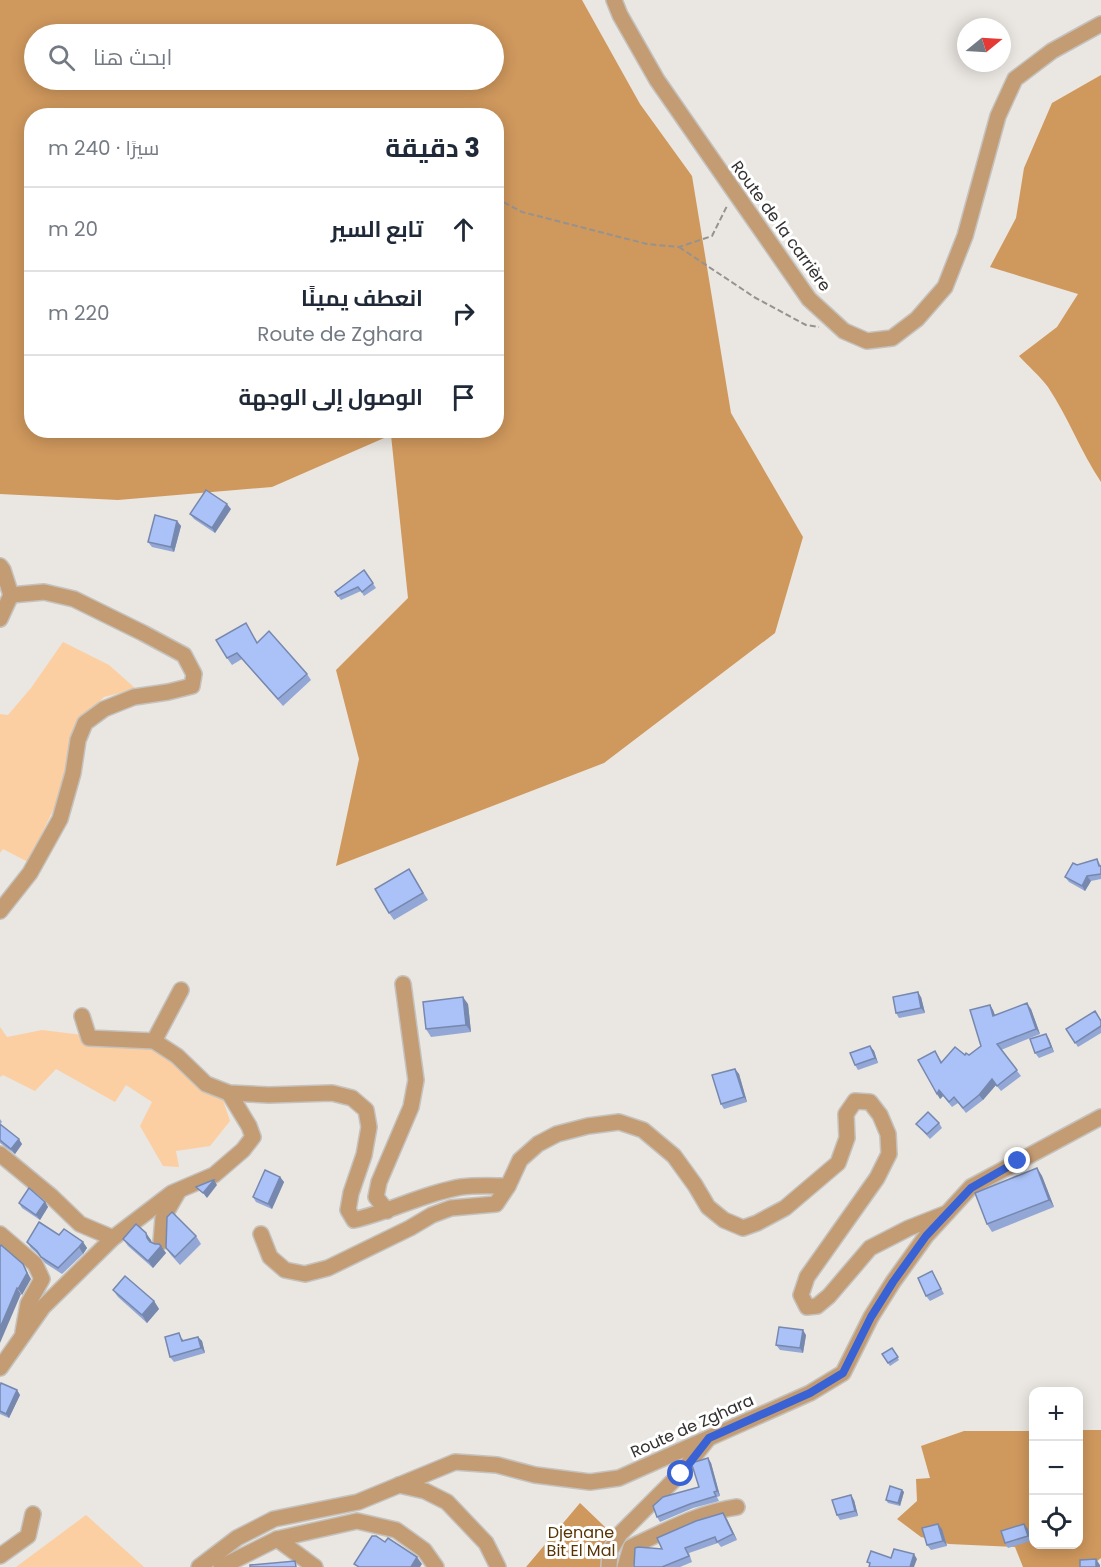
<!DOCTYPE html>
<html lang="ar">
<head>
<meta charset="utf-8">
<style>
  :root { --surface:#fff; --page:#f2f2f3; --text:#1f2937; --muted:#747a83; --line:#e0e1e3 }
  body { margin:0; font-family:Poppins,Cairo,sans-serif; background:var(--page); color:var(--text); direction:rtl }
  .controls { position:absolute; right:18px; bottom:18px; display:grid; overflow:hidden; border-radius:12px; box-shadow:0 3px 15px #0003 }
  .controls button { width:54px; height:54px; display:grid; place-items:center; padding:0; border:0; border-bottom:2px solid var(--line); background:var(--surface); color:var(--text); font:30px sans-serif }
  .compass { position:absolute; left:957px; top:18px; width:54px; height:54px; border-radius:50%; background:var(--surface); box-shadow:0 3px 15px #0003; rotate:72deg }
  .stop { position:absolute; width:18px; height:18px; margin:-14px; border:4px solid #3963d4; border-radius:50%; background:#fff }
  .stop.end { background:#3963d4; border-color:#fff; box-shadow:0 2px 6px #0008 }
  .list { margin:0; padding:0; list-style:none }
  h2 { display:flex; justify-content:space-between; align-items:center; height:78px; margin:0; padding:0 24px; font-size:26px }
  h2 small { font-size:20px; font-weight:400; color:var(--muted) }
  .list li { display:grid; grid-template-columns:39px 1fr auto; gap:18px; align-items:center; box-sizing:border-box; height:84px; padding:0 24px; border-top:2px solid var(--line) }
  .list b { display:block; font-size:22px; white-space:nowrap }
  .list p { margin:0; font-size:20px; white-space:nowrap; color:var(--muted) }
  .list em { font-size:20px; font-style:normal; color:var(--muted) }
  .icon { flex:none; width:33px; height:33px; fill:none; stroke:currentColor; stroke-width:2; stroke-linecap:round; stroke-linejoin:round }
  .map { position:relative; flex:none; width:1101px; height:1567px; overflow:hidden; direction:ltr }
  .search { position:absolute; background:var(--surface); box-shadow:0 3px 15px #0003; left:24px; top:24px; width:480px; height:66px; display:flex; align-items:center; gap:15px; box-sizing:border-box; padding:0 21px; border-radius:33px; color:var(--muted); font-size:22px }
  .panel { position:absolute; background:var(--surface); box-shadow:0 3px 15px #0003; left:24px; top:108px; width:480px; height:330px; border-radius:24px; direction:rtl }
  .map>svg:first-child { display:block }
</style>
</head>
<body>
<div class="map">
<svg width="1101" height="1567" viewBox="0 0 1101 1567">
  <rect width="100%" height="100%" fill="#eae6e1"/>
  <!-- green -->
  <g fill="#fccfa2">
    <polygon points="63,642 109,665 136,689 104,697 75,726 70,757 59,798 28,862 3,849 0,853 0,714 8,715 31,688"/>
    <polygon points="0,1027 7,1037 42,1030 99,1037 162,1038 219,1088 230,1121 210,1146 176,1151 179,1167 163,1166 140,1126 152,1102 126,1085 115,1102 56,1069 35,1091 3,1075 0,1077"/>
    <polygon points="86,1515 144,1567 16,1567"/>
  </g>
  <!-- forest -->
  <g fill="#cf985d" fill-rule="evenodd">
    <path d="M0,0h582l58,104 52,72 39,237 72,124 -28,96 -171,130 -268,103 23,-107 -23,-89 72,-72 -17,-163 -119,52 -154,13 -118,-6zM34,34h460v46h-460zM32,116h464v314h-464z"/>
    <path d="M1101,75v407c-20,-30 -33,-65 -53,-95 -8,-11 -20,-21 -29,-31l38,-29 21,-33 -88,-27 26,-49 8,-50 28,-65z"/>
    <polygon points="1079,1430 1101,1430 1101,1558 1090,1567 1023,1567 1015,1547 949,1544 921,1537 897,1519 917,1501 916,1479 930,1478 921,1446 964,1431 1033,1431 1034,1544 1078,1544"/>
    <polygon points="580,1503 605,1527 609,1567 526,1567"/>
  </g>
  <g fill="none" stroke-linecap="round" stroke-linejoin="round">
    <!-- minor casing -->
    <g stroke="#c5c2be" stroke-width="18">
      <g id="minor">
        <polyline points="614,0 620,15 657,80 809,299 844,331 867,341 892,338 917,319 945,287 965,236 998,116 1015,79 1052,51 1101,24"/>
        <polyline points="0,566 3,570 11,595 0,619"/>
        <polyline points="0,911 30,873 60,819 73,773 78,740 85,723 104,709 134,697 168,692 192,686 194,674 184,655 143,633 74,599 44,592 11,595"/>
        <path d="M82,1016l7,22 65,3 23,15 29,28 23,9 40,2 63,-2 20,5 14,12 3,17 -5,28 -13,38 -3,17 6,10c36,-8 70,-27 107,-33 15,-2 32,-1 47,-1"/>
        <polyline points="154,1041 181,990"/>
        <polyline points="0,1154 51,1196 80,1224 113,1238"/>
        <polyline points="387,1211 376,1197 379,1182 411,1107 416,1080 403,984"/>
        <polyline points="0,1234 35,1264 42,1279 28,1304 23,1332"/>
        <polyline points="261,1234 270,1257 285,1270 305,1274 328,1268 410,1228 432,1215 451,1208 496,1204 508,1186 520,1160 538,1144 557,1134 588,1126 619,1122 643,1130 674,1156 695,1185 708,1207 724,1220 743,1228 757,1223 785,1208 838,1163 847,1138 846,1114 855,1101 870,1102 880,1115 888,1134 889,1154 877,1178 807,1277 801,1295 807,1307 817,1306 829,1296 870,1248 909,1228 947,1213"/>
        <polyline points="161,1242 163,1218 178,1192"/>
        <polyline points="0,1368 43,1307 113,1238 172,1193 214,1175 243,1150 253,1137 249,1126 229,1093"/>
        <polyline points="399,1485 425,1491 447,1502 486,1543 498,1567"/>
        <polyline points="277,1539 315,1567"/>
        <polyline points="0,1556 28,1536 33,1514"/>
        <polyline points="199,1567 237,1538 274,1519 358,1502 455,1462 497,1465 535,1475 590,1482 619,1478 810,1393 843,1373 871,1317 893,1282 926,1236 971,1187 1101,1117"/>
        <polyline points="221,1567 277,1539 357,1521 396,1530 424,1550 436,1567"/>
        <polyline points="609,1567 610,1551 620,1534 680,1474 708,1439"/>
        <path d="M625,1567l6,-20c34,-16 69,-35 106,-40"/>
      </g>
    </g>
    <!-- path -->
    <g stroke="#96928f" stroke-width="2" stroke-dasharray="6 3" stroke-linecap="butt">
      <polyline points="496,198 522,212 647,244 679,247 712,236 727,206"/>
      <polyline points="679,247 754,297 806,325 819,327"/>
    </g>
    <!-- minor -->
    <use href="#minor" stroke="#c39c74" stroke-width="15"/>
  </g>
  <!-- wall -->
  <g fill="#92a7d5">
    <polygon points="231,509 215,533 194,519 190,514"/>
    <polygon points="177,521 181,526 174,552 152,547 148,542"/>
    <polygon points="364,570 376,588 364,596 361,591 341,600 335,592"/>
    <polygon points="250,630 257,642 307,674 311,680 283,706 242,659 232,665 227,658"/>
    <polygon points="1097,859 1101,866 1101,879 1091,881 1085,891 1069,882 1065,877 1077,865"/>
    <polygon points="409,869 428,900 394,920 389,913"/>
    <polygon points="921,997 925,1013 899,1018 896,1013"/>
    <polygon points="468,1004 471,1032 431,1037 426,1029"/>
    <polygon points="990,1005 993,1010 995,1015 1031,1009 1040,1034 1001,1050 1021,1076 1001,1091 996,1085 983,1100 966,1113 958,1103 952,1107 943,1096 940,1099 935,1051 942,1062 965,1055 969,1055 981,1046"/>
    <polygon points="1101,1020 1101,1033 1078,1047 1066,1029"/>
    <polygon points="1046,1034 1049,1039 1054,1052 1039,1058 1035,1053"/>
    <polygon points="870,1046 874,1051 878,1063 858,1070 855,1065"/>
    <polygon points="735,1069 739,1074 747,1102 724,1109 721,1104"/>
    <polygon points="0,1119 2,1122 0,1124 22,1144 15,1154 0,1143"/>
    <polygon points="939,1123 942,1128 930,1139 916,1124"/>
    <polygon points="1037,1168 1042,1176 1054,1207 992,1232 987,1224"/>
    <polygon points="280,1177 284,1182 272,1209 256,1202 253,1197"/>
    <polygon points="45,1202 48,1207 40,1220 22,1208 19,1203"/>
    <polygon points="59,1235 83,1242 87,1248 83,1254 62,1274 45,1263 40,1256 31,1248 27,1242"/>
    <polygon points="196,1236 201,1244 180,1265 171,1255 166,1248"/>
    <polygon points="123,1239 151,1240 152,1243 161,1246 166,1253 153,1268 128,1246"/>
    <polygon points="932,1271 944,1294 930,1301 926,1296"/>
    <polygon points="113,1290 154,1301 159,1309 147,1323 118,1297"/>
    <polygon points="806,1335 803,1353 780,1350 776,1345"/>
    <polygon points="198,1337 202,1341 205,1353 174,1362 170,1357 183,1338 183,1341"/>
    <polygon points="892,1348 899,1360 890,1366 882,1354"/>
    <polygon points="0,1386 17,1390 20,1395 9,1418 0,1414"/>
    <polygon points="708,1458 711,1463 720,1496 717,1497 719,1501 693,1508 660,1522 657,1517 699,1487"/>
    <polygon points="902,1490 904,1492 900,1506 888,1503 886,1500"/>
    <polygon points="854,1500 858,1516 840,1520 837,1515"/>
    <polygon points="727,1519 737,1540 721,1547 718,1543 689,1553 692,1562 680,1567 634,1567 662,1549"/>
    <polygon points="942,1529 947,1546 931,1550 927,1545"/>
    <polygon points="1028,1529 1031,1541 1008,1548 1005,1543"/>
  </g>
  <!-- shaded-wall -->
  <g fill="#7788ae">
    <polygon points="227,504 231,509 215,533 212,528"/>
    <polygon points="177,521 181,526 174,552 171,547"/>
    <polygon points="1087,876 1091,881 1085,891 1082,886"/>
    <polygon points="918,992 921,997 925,1013 921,1008"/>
    <polygon points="463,997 468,1004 471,1032 466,1025"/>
    <polygon points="1027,1003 1031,1009 1040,1034 1036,1029"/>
    <polygon points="990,1005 993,1010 997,1021 993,1016"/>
    <polygon points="1046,1034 1049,1039 1054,1052 1051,1047"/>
    <polygon points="870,1046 874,1051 878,1063 875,1058"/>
    <polygon points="735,1069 739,1074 747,1102 744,1097"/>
    <polygon points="992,1079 996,1085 983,1100 979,1095"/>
    <polygon points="939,1090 943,1096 940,1099 937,1094"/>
    <polygon points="19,1139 22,1144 15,1154 11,1149"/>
    <polygon points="1037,1168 1042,1176 1054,1207 1049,1200"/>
    <polygon points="280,1177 284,1182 272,1209 268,1204"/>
    <polygon points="214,1180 217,1185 207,1198 203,1193"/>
    <polygon points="45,1202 48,1207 40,1220 36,1215"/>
    <polygon points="146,1233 151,1240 152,1246 147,1238"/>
    <polygon points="83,1242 87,1248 83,1254 79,1247"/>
    <polygon points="161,1246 166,1253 153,1268 148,1261"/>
    <polygon points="23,1264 31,1279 22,1295 18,1289"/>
    <polygon points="17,1288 21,1294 0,1343 0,1328"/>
    <polygon points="154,1301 159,1309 147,1323 142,1315"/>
    <polygon points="803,1330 806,1335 803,1353 800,1348"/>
    <polygon points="198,1337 202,1341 205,1353 201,1348"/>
    <polygon points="17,1390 20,1395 9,1418 6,1414"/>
    <polygon points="708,1458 711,1463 720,1496 717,1491"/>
    <polygon points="902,1490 904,1492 900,1506 898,1503"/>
    <polygon points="851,1495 854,1500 858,1516 855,1511"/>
    <polygon points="723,1513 727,1519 737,1540 733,1534"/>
    <polygon points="938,1524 942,1529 947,1546 943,1541"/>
    <polygon points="1024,1524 1028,1529 1031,1541 1028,1536"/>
    <polygon points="914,1554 917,1559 914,1567 910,1567"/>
    <polygon points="417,1557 422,1564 420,1567 411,1567"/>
    <polygon points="1096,1559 1100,1565 1100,1567 1096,1567"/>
  </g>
  <!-- building -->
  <g fill="#aac2f8" stroke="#7788ae" stroke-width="1.5">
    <polygon points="206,490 227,504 212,528 190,514"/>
    <polygon points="155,515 177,521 171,547 148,542"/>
    <polygon points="364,570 373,583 362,592 358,587 338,596 335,592"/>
    <polygon points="246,623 257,643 269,631 307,674 278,699 237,653 227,658 216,640"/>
    <polygon points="1097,859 1099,866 1101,866 1101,874 1087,876 1082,886 1065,877 1073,863 1077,865"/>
    <polygon points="409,869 423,893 389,913 375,889"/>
    <polygon points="918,992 921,1008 896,1013 893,997"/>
    <polygon points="463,997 466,1025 426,1029 423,1002"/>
    <polygon points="1027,1003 1036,1029 997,1044 1017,1070 997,1086 992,1079 979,1095 963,1108 954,1097 949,1102 939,1090 937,1094 918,1060 935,1051 941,1063 955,1047 965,1055 966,1053 969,1055 981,1046 970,1010 990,1005 993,1016"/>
    <polygon points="1095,1011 1101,1021 1101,1026 1075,1043 1066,1029"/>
    <polygon points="1046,1034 1051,1047 1035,1053 1030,1039"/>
    <polygon points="870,1046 875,1058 855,1065 850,1053"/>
    <polygon points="735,1069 744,1097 721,1104 712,1075"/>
    <polygon points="928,1112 939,1123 927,1134 916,1124"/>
    <polygon points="0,1124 19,1139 11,1149 0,1140"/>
    <polygon points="1037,1168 1049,1200 987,1224 975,1193"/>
    <polygon points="265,1170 280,1177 268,1204 253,1197"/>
    <polygon points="213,1180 214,1180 203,1193 196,1187"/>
    <polygon points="29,1188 45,1202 36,1215 19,1203"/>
    <polygon points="172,1212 196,1236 175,1257 166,1248 167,1217"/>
    <polygon points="39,1222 59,1235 64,1229 83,1242 79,1247 58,1268 41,1257 37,1251 27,1242"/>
    <polygon points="136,1224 146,1233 147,1238 150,1242 155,1244 159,1244 161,1246 148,1261 123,1239"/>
    <polygon points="1,1245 23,1264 27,1273 18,1289 17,1288 0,1328 0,1247"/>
    <polygon points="932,1271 941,1289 926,1296 918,1278"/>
    <polygon points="125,1276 154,1301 142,1315 113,1290"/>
    <polygon points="779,1327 803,1330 800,1348 776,1345"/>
    <polygon points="179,1333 182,1341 198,1337 201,1348 170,1357 165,1337"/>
    <polygon points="892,1348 898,1357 888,1363 882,1354"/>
    <polygon points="1,1383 17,1390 6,1414 0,1411 0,1386"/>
    <polygon points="708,1458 717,1491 714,1492 716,1496 690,1504 657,1517 653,1506 663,1497 699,1487 692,1465 695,1462"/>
    <polygon points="890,1486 902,1490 898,1503 886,1500"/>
    <polygon points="851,1495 855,1511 837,1515 832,1500"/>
    <polygon points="723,1513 733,1534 717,1542 715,1537 685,1548 689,1556 662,1567 634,1567 635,1548 638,1547 662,1549 657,1538 696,1521"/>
    <polygon points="938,1524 943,1541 927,1545 922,1528"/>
    <polygon points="1024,1524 1028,1536 1005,1543 1001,1531"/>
    <polygon points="372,1536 376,1536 385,1542 388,1538 417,1557 411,1567 359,1567 354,1564"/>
    <polygon points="894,1549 914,1554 910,1567 869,1567 870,1563 867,1562 871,1551 891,1558"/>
    <polygon points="1096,1559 1096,1567 1080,1567 1080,1560"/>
    <polygon points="295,1561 296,1567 250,1567 250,1565"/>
  </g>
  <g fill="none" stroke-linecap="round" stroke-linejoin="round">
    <!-- route -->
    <polyline stroke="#3963d4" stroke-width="8" points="681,1474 709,1438 810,1393 843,1373 871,1317 893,1282 926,1236 971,1188 1018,1161"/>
  </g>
  <g text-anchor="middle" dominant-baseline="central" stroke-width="6" stroke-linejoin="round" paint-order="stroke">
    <!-- street labels -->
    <g font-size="16" fill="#333130" stroke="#fff">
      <text transform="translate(781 226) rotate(54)">Route de la carrière</text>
      <text transform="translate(692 1426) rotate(-24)">Route de Zghara</text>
    </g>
    <!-- park labels -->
    <g font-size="16" fill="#583403" stroke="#fff">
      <text x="581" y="1532">Djenane<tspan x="581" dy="18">Bit El Mal</tspan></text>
    </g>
  </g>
</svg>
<div class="controls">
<button>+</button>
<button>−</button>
<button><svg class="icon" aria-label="locate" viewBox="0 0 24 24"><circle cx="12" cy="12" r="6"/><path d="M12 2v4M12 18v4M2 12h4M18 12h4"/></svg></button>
</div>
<svg class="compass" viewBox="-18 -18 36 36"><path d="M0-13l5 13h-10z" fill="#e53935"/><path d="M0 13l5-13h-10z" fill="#747a83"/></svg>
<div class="stop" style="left:681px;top:1474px"></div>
<div class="stop end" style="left:1018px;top:1161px"></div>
<div class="search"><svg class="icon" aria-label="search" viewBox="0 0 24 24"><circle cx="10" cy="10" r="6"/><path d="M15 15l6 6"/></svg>ابحث هنا</div>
<section class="panel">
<h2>3 دقيقة<small>سيرًا · 240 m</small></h2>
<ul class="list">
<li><svg class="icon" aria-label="ahead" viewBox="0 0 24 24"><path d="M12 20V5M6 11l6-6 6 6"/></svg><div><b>تابع السير</b></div><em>20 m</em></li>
<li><svg class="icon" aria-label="right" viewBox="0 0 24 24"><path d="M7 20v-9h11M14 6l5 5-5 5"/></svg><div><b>انعطف يمينًا</b><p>Route de Zghara</p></div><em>220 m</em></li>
<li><svg class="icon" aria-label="arrive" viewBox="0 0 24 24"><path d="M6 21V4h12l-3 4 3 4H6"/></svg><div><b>الوصول إلى الوجهة</b></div></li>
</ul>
</section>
</div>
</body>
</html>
